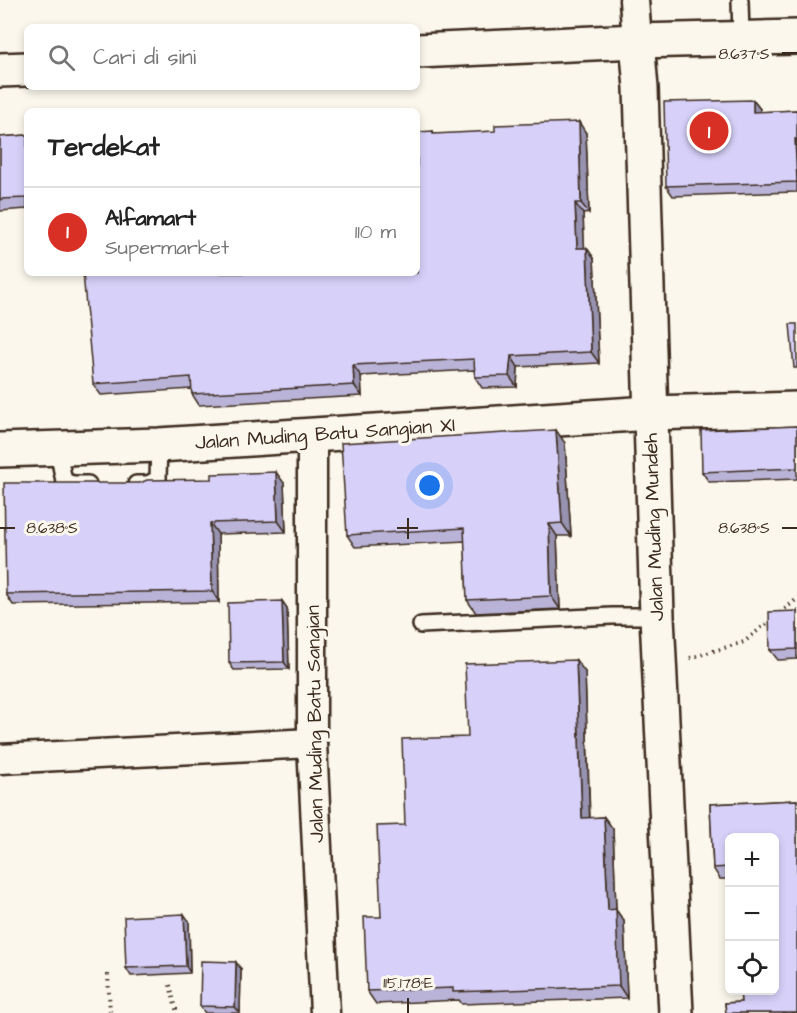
<!DOCTYPE html>
<html lang="id">
<head>
<meta charset="utf-8">
<style>
  :root { --surface:#fff; --page:#f2f2f2; --text:#222; --muted:#767676; --line:#e0e0e0; --accent:#d93025 }
  body { margin:0; font-family:"Architects Daughter",sans-serif; background:var(--page); color:var(--text) }
  .controls { position:absolute; right:18px; bottom:18px; display:grid; overflow:hidden; border-radius:9px; box-shadow:0 3px 9px #0003 }
  .controls button { width:54px; height:54px; display:grid; place-items:center; padding:0; border:0; border-bottom:2px solid var(--line); background:var(--surface); color:var(--text); font:30px sans-serif }
  .you { position:absolute; left:430px; top:486px; width:21px; height:21px; margin:-15px; border:4px solid #fff; border-radius:50%; background:#1a73e8; box-shadow:0 0 0 9px #1a73e833 }
  .badge { display:grid; place-items:center; width:39px; height:39px; border-radius:50%; background:var(--accent); color:#fff; font-size:20px; font-weight:700 }
  .pin { position:absolute; translate:-50% -50%; border:3px solid #fff; box-shadow:0 2px 6px #0006 }
  .list { margin:0; padding:0; list-style:none }
  h2 { display:flex; justify-content:space-between; align-items:center; height:78px; margin:0; padding:0 24px; font-size:26px }
  h2 small { font-size:20px; font-weight:400; color:var(--muted) }
  .list li { display:grid; grid-template-columns:39px 1fr auto; gap:18px; align-items:center; box-sizing:border-box; height:90px; padding:0 24px; border-top:2px solid var(--line) }
  .list b { display:block; font-size:22px; white-space:nowrap }
  .list p { margin:0; font-size:20px; white-space:nowrap; color:var(--muted) }
  .list em { font-size:20px; font-style:normal; color:var(--muted) }
  .icon { flex:none; width:33px; height:33px; fill:none; stroke:currentColor; stroke-width:2; stroke-linecap:round; stroke-linejoin:round }
  .map { position:relative; flex:none; width:797px; height:1013px; overflow:hidden }
  .search { position:absolute; background:var(--surface); box-shadow:0 3px 9px #0003; left:24px; top:24px; width:396px; height:66px; display:flex; align-items:center; gap:15px; box-sizing:border-box; padding:0 21px; border-radius:9px; color:var(--muted); font-size:22px }
  .panel { position:absolute; background:var(--surface); box-shadow:0 3px 9px #0003; left:24px; top:108px; width:396px; height:168px; border-radius:9px }
  .map>svg:first-child { display:block }
</style>
</head>
<body>
<div class="map">
<svg width="797" height="1013" viewBox="0 0 797 1013">
  <rect width="100%" height="100%" fill="#fbf7ec"/>
  <filter id="ink" filterUnits="userSpaceOnUse"><feTurbulence type="fractalNoise" baseFrequency=".0167" numOctaves="2"/><feDisplacementMap in="SourceGraphic" scale="12" xChannelSelector="R" yChannelSelector="G"/><feConvolveMatrix kernelMatrix="1 2 1 2 8 2 1 2 1" color-interpolation-filters="sRGB"/></filter>
  <g filter="url(#ink)">
    <g fill="none" stroke-linecap="round" stroke-linejoin="round">
      <!-- lane casing -->
      <g stroke="#3b2a1e" stroke-width="20">
        <g id="lane">
          <polyline points="740,0 741,37"/>
          <polyline points="61,448 61,466 64,481 73,484 88,484"/>
          <polyline points="136,484 148,484 158,479 159,445"/>
          <polyline points="421,625 612,616 657,616"/>
        </g>
      </g>
      <!-- street casing -->
      <g stroke="#3b2a1e" stroke-width="33">
        <g id="street">
          <polyline points="634,0 637,41"/>
          <polyline points="312,435 312,743 325,1013"/>
          <polyline points="0,759 312,743"/>
        </g>
      </g>
      <!-- secondary casing -->
      <g stroke="#3b2a1e" stroke-width="38">
        <g id="secondary">
          <polyline points="637,41 641,88 657,616 676,1013"/>
          <polyline points="0,450 159,445 650,413 797,409"/>
        </g>
      </g>
      <!-- primary casing -->
      <g stroke="#3b2a1e" stroke-width="38">
        <g id="primary">
          <polyline points="417,51 637,41 797,37"/>
          <polyline points="0,70 27,69"/>
        </g>
      </g>
      <!-- path -->
      <g stroke="#3b2a1e" stroke-width="4" stroke-dasharray="1.5 4.5" stroke-linecap="butt">
        <polyline points="780,613 797,599"/>
        <polyline points="690,658 744,642 772,619"/>
        <polyline points="108,974 110,1013"/>
        <polyline points="170,985 177,1013"/>
      </g>
      <!-- lane -->
      <use href="#lane" stroke="#fbf7ec" stroke-width="15"/>
      <!-- street -->
      <use href="#street" stroke="#fbf7ec" stroke-width="28"/>
      <!-- secondary -->
      <use href="#secondary" stroke="#fbf7ec" stroke-width="33"/>
      <!-- primary -->
      <use href="#primary" stroke="#fbf7ec" stroke-width="33"/>
    </g>
    <!-- wall -->
    <g fill="#b9b4d7" stroke="#3b2a1e" stroke-width="1.5">
      <polygon points="753,100 760,109 760,112 797,110 797,192 673,196 666,186"/>
      <polygon points="433,131 434,134 586,133 589,213 583,214 584,248 594,258 599,363 518,367 517,387 482,388 475,377 474,370 361,376 362,396 199,405 192,394 191,389 101,395 93,384"/>
      <polygon points="27,135 27,209 0,211 0,137"/>
      <polygon points="797,426 797,479 709,482 702,472"/>
      <polygon points="565,443 571,536 557,536 560,609 476,613 467,600 465,541 355,547 347,535"/>
      <polygon points="284,483 286,532 218,534 219,602 13,605 6,594"/>
      <polygon points="282,601 287,608 289,669 234,670 229,663"/>
      <polygon points="797,611 797,659 778,660 770,650"/>
      <polygon points="585,672 590,818 604,817 613,829 616,910 624,921 627,998 462,1004 459,1000 376,1004 367,991 381,917 405,825 468,737"/>
      <polygon points="797,800 797,1013 726,1013 725,1003 741,1002 740,990 774,990 774,837 729,837 729,879 720,879 713,868 710,804"/>
      <polygon points="189,921 190,973 131,976 126,968"/>
      <polygon points="241,969 240,1013 205,1013 200,1006"/>
    </g>
    <!-- shaded-wall -->
    <g fill="#9692af" stroke="#3b2a1e" stroke-width="1.5">
      <polygon points="753,100 760,109 760,121 753,112"/>
      <polygon points="579,122 586,133 589,213 581,203"/>
      <polygon points="795,139 797,142 797,183 797,182"/>
      <polygon points="575,203 583,214 585,259 577,248"/>
      <polygon points="587,248 594,258 599,363 591,352"/>
      <polygon points="511,356 518,367 517,387 509,376"/>
      <polygon points="353,365 361,376 362,396 354,385"/>
      <polygon points="556,430 565,443 571,536 562,523"/>
      <polygon points="276,472 284,483 286,532 278,521"/>
      <polygon points="210,523 218,534 219,602 212,591"/>
      <polygon points="549,524 557,536 560,609 551,596"/>
      <polygon points="282,601 287,608 289,669 284,662"/>
      <polygon points="576,660 585,672 590,830 582,818"/>
      <polygon points="604,817 613,829 616,910 624,921 627,998 619,986 608,910"/>
      <polygon points="184,914 189,921 190,973 186,966"/>
      <polygon points="236,962 241,969 240,1013 235,1007"/>
    </g>
    <!-- building -->
    <g fill="#d7d1fa" stroke="#3b2a1e" stroke-width="1.5">
      <polygon points="753,100 753,112 797,110 797,139 795,139 797,182 666,186 664,102"/>
      <polygon points="579,122 581,203 575,203 577,248 587,248 591,352 511,356 509,376 475,377 474,359 353,365 354,385 192,394 191,377 93,384 83,273 417,273 417,132 433,131 433,134 495,131 495,125"/>
      <polygon points="27,135 27,198 0,199 0,137"/>
      <polygon points="790,324 797,324 797,368 794,368"/>
      <polygon points="797,426 797,468 702,472 701,430"/>
      <polygon points="556,430 562,523 549,524 551,596 467,600 464,528 347,535 341,443"/>
      <polygon points="276,472 278,521 210,523 212,591 6,594 4,483 140,483 147,480 212,479 212,474"/>
      <polygon points="282,601 284,662 229,663 228,603"/>
      <polygon points="797,611 797,649 770,650 769,612"/>
      <polygon points="576,660 582,818 604,817 608,910 616,909 619,986 453,992 453,988 367,991 364,917 381,917 377,826 405,825 402,739 468,737 465,664"/>
      <polygon points="797,800 797,1013 726,1013 725,1003 741,1002 740,990 774,990 774,837 729,837 729,867 713,868 710,804"/>
      <polygon points="184,914 186,966 126,968 124,917"/>
      <polygon points="201,961 236,962 235,1007 200,1006"/>
    </g>
  </g>
  <!-- ticks -->
  <path fill="none" stroke="#3b2a1e" stroke-width="2" d="M782,53h15M408,518v21M0,528h15M397,528h21M782,528h15M408,998v15"/>
  <g text-anchor="middle" dominant-baseline="central" stroke-width="6" stroke-linejoin="round" paint-order="stroke">
    <!-- street labels -->
    <g font-size="20" fill="#3b2a1e" stroke="#fbf7ec">
      <text transform="translate(325 434) rotate(-4)">Jalan Muding Batu Sangian XI</text>
      <text transform="translate(654 527) rotate(-92)">Jalan Muding Mundeh</text>
      <text transform="translate(315 724) rotate(-91)">Jalan Muding Batu Sangian</text>
    </g>
  </g>
  <g font-size="15" text-anchor="middle" fill="#3b2a1e" stroke="#fbf7ec" stroke-width="6" stroke-linejoin="round" paint-order="stroke">
    <text x="744" y="59">8.637°S</text>
    <text x="52" y="533">8.638°S</text>
    <text x="744" y="533">8.638°S</text>
    <text x="408" y="988">115.178°E</text>
  </g>
</svg>
<div class="controls">
<button>+</button>
<button>−</button>
<button><svg class="icon" aria-label="locate" viewBox="0 0 24 24"><circle cx="12" cy="12" r="6"/><path d="M12 2v4M12 18v4M2 12h4M18 12h4"/></svg></button>
</div>
<div class="you"></div>
<div class="pin badge" style="left:709px;top:131px">1</div>
<div class="search"><svg class="icon" aria-label="search" viewBox="0 0 24 24"><circle cx="10" cy="10" r="6"/><path d="M15 15l6 6"/></svg>Cari di sini</div>
<section class="panel">
<h2>Terdekat<small></small></h2>
<ul class="list">
<li><span class="badge">1</span><div><b>Alfamart</b><p>Supermarket</p></div><em>110 m</em></li>
</ul>
</section>
</div>
</body>
</html>
